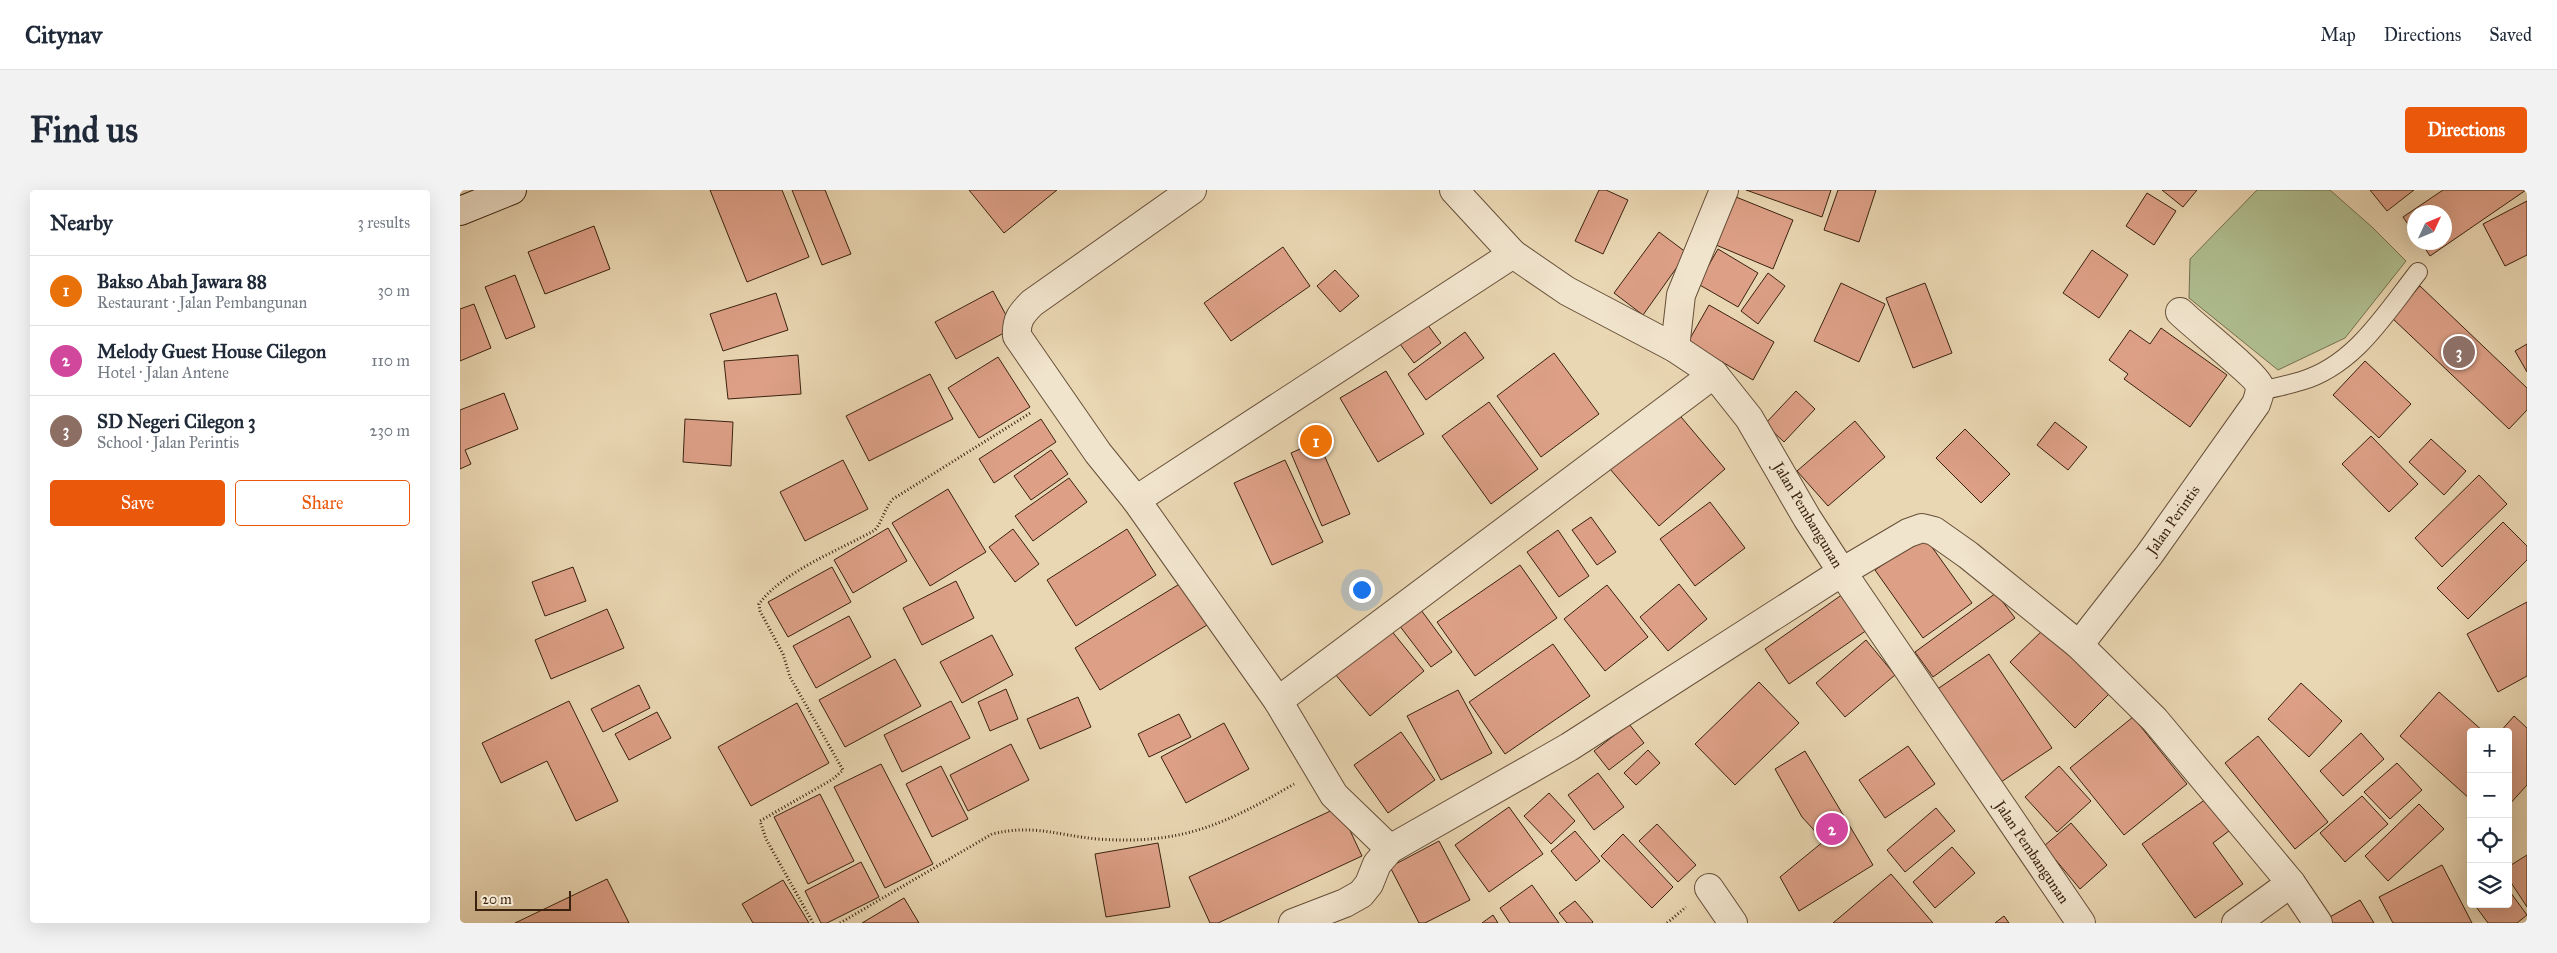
<!DOCTYPE html>
<html lang="en">
<head>
<meta charset="utf-8">
<style>
  :root { --surface:#fff; --page:#f2f2f3; --text:#1f2937; --muted:#747a83; --line:#e0e1e3; --accent:#ea580c }
  body { margin:0; font-family:"IM FELL Great Primer",serif; background:var(--page); color:var(--text) }
  .controls { position:absolute; right:15px; bottom:15px; display:grid; overflow:hidden; border-radius:5px; box-shadow:0 5px 20px #0002 }
  .controls button { width:45px; height:45px; display:grid; place-items:center; padding:0; border:0; border-bottom:1px solid var(--line); background:var(--surface); color:var(--text); font:25px sans-serif }
  .compass { position:absolute; left:1947px; top:15px; width:45px; height:45px; border-radius:50%; background:var(--surface); box-shadow:0 5px 20px #0002; rotate:46deg }
  .scale { position:absolute; left:15px; bottom:12px; width:96px; box-sizing:border-box; padding-left:5px; border:2px solid #3b220f; border-top:0; font-size:14px; line-height:18px; white-space:nowrap; color:#3b220f; -webkit-text-stroke:4px #f1e4cd; paint-order:stroke }
  .you { position:absolute; left:901px; top:399px; width:18px; height:18px; margin:-12px; border:4px solid #fff; border-radius:50%; background:#1a73e8; box-shadow:0 0 0 8px #1a73e833 }
  .badge { display:grid; place-items:center; width:32px; height:32px; border-radius:50%; background:var(--accent); color:#fff; font-size:16px; font-weight:700 }
  .pin { position:absolute; translate:-50% -50%; border:2px solid #fff; box-shadow:0 1px 5px #0006 }
  .list { margin:0; padding:0; list-style:none }
  h2 { display:flex; justify-content:space-between; align-items:center; height:65px; margin:0; padding:0 20px; font-size:21px }
  h2 small { font-size:16px; font-weight:400; color:var(--muted) }
  .list li { display:grid; grid-template-columns:32px 1fr auto; gap:15px; align-items:center; box-sizing:border-box; height:70px; padding:0 20px; border-top:1px solid var(--line) }
  .list b { display:block; font-size:19px; white-space:nowrap }
  .list p { margin:0; font-size:16px; white-space:nowrap; color:var(--muted) }
  .list em { font-size:16px; font-style:normal; color:var(--muted) }
  .actions { display:flex; gap:10px; padding:15px 20px }
  .actions a { flex:1; padding:11px 0; border:1px solid var(--accent); border-radius:5px; text-align:center; font-size:18px; color:var(--accent) }
  .actions .main { background:var(--accent); color:#fff }
  .icon { flex:none; width:28px; height:28px; fill:none; stroke:currentColor; stroke-width:2; stroke-linecap:round; stroke-linejoin:round }
  .map { position:relative; flex:none; width:2067px; height:733px; overflow:hidden; border-radius:5px }
  header { display:flex; align-items:center; gap:30px; box-sizing:border-box; height:70px; padding:0 25px; background:var(--surface); border-bottom:1px solid var(--line) }
  header strong { font-size:24px }
  nav { display:flex; gap:28px; margin-inline-start:auto; font-size:18px }
  .intro { display:flex; align-items:center; justify-content:space-between; box-sizing:border-box; height:120px; padding:0 30px }
  h1 { margin:0; font-size:35px }
  .button { padding:12px 22px; border-radius:5px; background:var(--accent); color:#fff; font-size:18px; font-weight:700 }
  main { display:flex; gap:30px; padding:0 30px }
  aside { flex:1; background:var(--surface); border-radius:5px; box-shadow:0 5px 20px #0002 }
  .map>svg:first-child { display:block }
</style>
</head>
<body>
<header>
<strong>Citynav</strong>
<nav><a>Map</a><a>Directions</a><a>Saved</a></nav>
</header>
<div class="intro"><h1>Find us</h1><a class="button">Directions</a></div>
<main>
<aside>
<h2>Nearby<small>3 results</small></h2>
<ul class="list">
<li><span class="badge" style="background:#e8710a">1</span><div><b>Bakso Abah Jawara 88</b><p>Restaurant · Jalan Pembangunan</p></div><em>30 m</em></li>
<li><span class="badge" style="background:#d1479c">2</span><div><b>Melody Guest House Cilegon</b><p>Hotel · Jalan Antene</p></div><em>110 m</em></li>
<li><span class="badge" style="background:#8d6e63">3</span><div><b>SD Negeri Cilegon 3</b><p>School · Jalan Perintis</p></div><em>230 m</em></li>
</ul>
<div class="actions"><a class="main">Save</a><a>Share</a></div>
</aside>
<div class="map">
<svg width="2067" height="733" viewBox="0 0 2067 733">
  <rect width="100%" height="100%" fill="#e9d6b2"/>
  <filter id="stains"><feTurbulence type="fractalNoise" baseFrequency=".004" numOctaves="4"/><feColorMatrix values="0 0 0 0 .2 0 0 0 0 .09 0 0 0 0 .02 0 0 0 .5 -.17"/></filter>
  <radialGradient id="worn" r=".72"><stop offset=".6" stop-color="#630" stop-opacity="0"/><stop offset="1" stop-color="#630" stop-opacity=".3"/></radialGradient>
  <!-- green -->
  <polygon fill="#b0bf91" stroke="#767050" points="1797,0 1870,0 1912,37 1946,71 1885,148 1818,180 1729,108 1730,69"/>
  <!-- building -->
  <g fill="#dda087" stroke="#3b220f">
    <polygon points="250,0 322,0 349,67 287,92"/>
    <polygon points="332,0 365,0 391,64 362,75"/>
    <polygon points="509,0 597,0 544,43"/>
    <polygon points="1139,0 1146,0 1168,10 1143,64 1115,51"/>
    <polygon points="1286,0 1371,0 1362,27"/>
    <polygon points="1378,0 1416,0 1399,52 1364,40"/>
    <polygon points="1702,0 1737,0 1723,17"/>
    <polygon points="1910,0 1954,0 1927,21"/>
    <polygon points="1983,0 2066,0 1970,66 1961,52 1984,52 1984,22 1954,22 1954,43 1943,27"/>
    <polygon points="1687,3 1716,21 1694,55 1666,36"/>
    <polygon points="1276,7 1333,30 1313,79 1256,55"/>
    <polygon points="2067,11 2067,65 2045,76 2023,34"/>
    <polygon points="134,36 150,79 85,104 68,62"/>
    <polygon points="1199,42 1227,63 1183,125 1154,103"/>
    <polygon points="823,57 850,96 771,151 744,113"/>
    <polygon points="1258,59 1298,83 1278,117 1238,94"/>
    <polygon points="1632,60 1668,85 1639,128 1603,103"/>
    <polygon points="875,80 899,106 880,122 857,96"/>
    <polygon points="1308,83 1325,96 1298,134 1281,121"/>
    <polygon points="55,85 75,137 46,149 25,97"/>
    <polygon points="1381,93 1425,114 1399,172 1354,151"/>
    <polygon points="1465,93 1492,163 1453,178 1426,108"/>
    <polygon points="1960,96 2067,198 2067,220 2049,239 1931,127"/>
    <polygon points="533,101 553,138 496,169 475,132"/>
    <polygon points="316,103 328,140 263,161 250,124"/>
    <polygon points="14,114 31,158 0,171 0,119"/>
    <polygon points="1249,115 1314,152 1293,190 1228,152"/>
    <polygon points="967,134 981,153 954,173 940,154"/>
    <polygon points="1701,138 1767,185 1730,237 1664,189 1668,184 1649,170 1670,140 1690,154"/>
    <polygon points="1005,142 1024,168 966,210 948,184"/>
    <polygon points="2067,154 2067,182 2055,161"/>
    <polygon points="1094,163 1139,224 1081,267 1037,206"/>
    <polygon points="338,165 341,204 268,209 264,171"/>
    <polygon points="538,167 570,217 519,248 488,198"/>
    <polygon points="1905,171 1951,214 1919,248 1873,205"/>
    <polygon points="926,181 964,244 918,272 880,208"/>
    <polygon points="470,184 493,229 409,271 386,226"/>
    <polygon points="1336,201 1355,219 1324,252 1305,234"/>
    <polygon points="44,203 58,239 5,260 11,274 0,279 0,220"/>
    <polygon points="1029,212 1078,279 1031,314 982,246"/>
    <polygon points="1216,221 1265,279 1199,336 1150,279"/>
    <polygon points="225,229 273,232 271,276 223,272"/>
    <polygon points="581,229 596,252 534,293 519,269"/>
    <polygon points="1395,231 1425,267 1368,316 1337,281"/>
    <polygon points="1595,232 1627,257 1608,280 1577,255"/>
    <polygon points="1505,239 1550,284 1521,313 1476,268"/>
    <polygon points="1911,246 1958,294 1929,322 1882,274"/>
    <polygon points="1971,249 2006,281 1984,305 1949,272"/>
    <polygon points="858,251 890,324 862,336 831,263"/>
    <polygon points="591,260 608,284 571,310 554,286"/>
    <polygon points="383,270 408,319 345,351 320,302"/>
    <polygon points="825,270 863,352 812,375 774,293"/>
    <polygon points="2019,285 2047,314 1982,377 1955,348"/>
    <polygon points="609,288 627,312 573,351 555,326"/>
    <polygon points="488,299 526,362 470,396 432,333"/>
    <polygon points="1250,312 1285,358 1235,396 1200,349"/>
    <polygon points="1131,327 1156,362 1137,375 1112,340"/>
    <polygon points="2043,332 2067,356 2067,370 2008,429 1977,398"/>
    <polygon points="428,338 447,371 393,403 374,370"/>
    <polygon points="553,339 579,374 555,392 529,357"/>
    <polygon points="667,339 696,385 616,436 587,390"/>
    <polygon points="1098,340 1129,386 1099,407 1067,362"/>
    <polygon points="1464,346 1512,413 1463,448 1415,380"/>
    <polygon points="1060,375 1097,428 1015,486 977,432"/>
    <polygon points="113,377 126,411 85,426 72,392"/>
    <polygon points="372,377 391,412 328,447 308,412"/>
    <polygon points="726,390 752,432 640,500 615,458"/>
    <polygon points="496,391 514,428 462,455 443,418"/>
    <polygon points="1219,394 1247,429 1208,461 1180,427"/>
    <polygon points="1147,395 1188,447 1145,481 1104,429"/>
    <polygon points="1536,403 1555,428 1473,487 1455,462"/>
    <polygon points="1383,404 1407,440 1329,494 1305,459"/>
    <polygon points="2067,412 2067,486 2038,502 2007,444"/>
    <polygon points="147,419 164,458 91,489 75,450"/>
    <polygon points="961,420 992,462 971,477 939,435"/>
    <polygon points="389,426 411,467 356,498 333,456"/>
    <polygon points="1585,438 1650,503 1615,538 1550,472"/>
    <polygon points="930,439 964,481 910,526 875,484"/>
    <polygon points="532,445 553,485 502,513 480,472"/>
    <polygon points="1406,450 1435,485 1385,527 1356,493"/>
    <polygon points="1093,454 1130,506 1045,564 1009,512"/>
    <polygon points="1529,464 1592,558 1538,594 1476,500"/>
    <polygon points="435,469 461,516 385,557 359,510"/>
    <polygon points="1299,492 1339,533 1275,595 1235,554"/>
    <polygon points="1841,493 1882,531 1849,567 1808,529"/>
    <polygon points="179,495 190,518 143,542 131,519"/>
    <polygon points="546,499 558,529 530,541 518,512"/>
    <polygon points="998,500 1032,563 981,590 947,526"/>
    <polygon points="1979,502 2024,542 2011,542 2011,610 1940,546"/>
    <polygon points="618,507 631,537 580,559 567,529"/>
    <polygon points="109,511 158,611 116,631 87,571 41,593 22,553"/>
    <polygon points="491,511 510,548 442,582 424,545"/>
    <polygon points="337,513 369,573 291,616 258,557"/>
    <polygon points="197,522 211,548 169,570 155,544"/>
    <polygon points="719,524 731,547 689,567 678,544"/>
    <polygon points="2054,526 2067,538 2067,595 2048,616 2048,542 2040,542"/>
    <polygon points="1673,527 1727,594 1664,645 1610,578"/>
    <polygon points="764,533 789,579 726,613 701,567"/>
    <polygon points="1169,534 1184,553 1149,580 1134,561"/>
    <polygon points="941,542 975,590 928,623 894,575"/>
    <polygon points="1901,543 1924,569 1883,606 1860,581"/>
    <polygon points="1798,546 1868,632 1835,659 1765,573"/>
    <polygon points="551,554 569,590 508,621 490,585"/>
    <polygon points="1448,556 1475,594 1425,628 1399,590"/>
    <polygon points="1188,560 1200,573 1176,595 1164,583"/>
    <polygon points="1345,561 1413,675 1339,721 1320,687 1364,651 1342,627 1315,579"/>
    <polygon points="1937,573 1962,600 1930,629 1904,602"/>
    <polygon points="421,574 473,674 425,698 374,597"/>
    <polygon points="481,576 508,629 472,647 446,594"/>
    <polygon points="1599,576 1631,611 1597,642 1565,607"/>
    <polygon points="1138,583 1164,617 1134,640 1108,605"/>
    <polygon points="1089,603 1115,631 1091,654 1064,626"/>
    <polygon points="360,604 394,671 348,694 314,627"/>
    <polygon points="1902,606 1928,634 1885,672 1860,643"/>
    <polygon points="1746,609 1769,641 1753,653 1783,694 1735,728 1682,654"/>
    <polygon points="1959,614 1984,639 1928,691 1905,666"/>
    <polygon points="879,617 902,666 758,733 750,733 729,687"/>
    <polygon points="1049,617 1083,664 1029,702 995,655"/>
    <polygon points="1476,618 1495,641 1445,682 1427,660"/>
    <polygon points="1611,633 1647,675 1620,699 1584,656"/>
    <polygon points="1197,634 1236,675 1218,692 1179,651"/>
    <polygon points="1115,641 1140,671 1116,691 1091,661"/>
    <polygon points="1163,644 1213,697 1192,718 1141,666"/>
    <polygon points="979,651 1010,710 965,733 959,733 930,677"/>
    <polygon points="698,653 710,717 646,727 635,664"/>
    <polygon points="1492,657 1515,683 1475,718 1453,692"/>
    <polygon points="2067,665 2067,717 2048,688 2048,677"/>
    <polygon points="401,672 419,707 367,733 361,733 345,701"/>
    <polygon points="1982,675 2012,733 1933,733 1919,707"/>
    <polygon points="1431,684 1473,733 1373,733"/>
    <polygon points="147,689 169,733 55,733"/>
    <polygon points="323,690 349,733 293,733 282,714"/>
    <polygon points="1072,695 1099,733 1050,733 1040,718"/>
    <polygon points="2048,699 2067,725 2057,733 2028,733 2014,714 2048,714"/>
    <polygon points="444,708 459,733 402,733"/>
    <polygon points="1900,710 1914,733 1871,733 1868,728"/>
    <polygon points="1115,711 1133,732 1132,733 1107,733 1099,723"/>
    <polygon points="1033,725 1038,733 1022,733"/>
    <polygon points="1544,726 1549,733 1535,733"/>
  </g>
  <g fill="none" stroke-linecap="round" stroke-linejoin="round">
    <!-- lane casing -->
    <g stroke="#664f38" stroke-width="20">
      <path id="lane" d="M1800,201c14,-3 28,-6 41,-10 54,-16 84,-67 117,-109"/>
    </g>
    <!-- street casing -->
    <g stroke="#664f38" stroke-width="30">
      <g id="street">
        <path d="M732,0l-160,113c-11,11 -16,17 -15,33l81,117 38,47 142,201 56,94 56,54"/>
        <polyline points="994,0 1053,64 1107,101 1215,158 1254,184 1289,228 1347,328 1382,382 1621,733"/>
        <polyline points="1215,158 1221,105 1264,0"/>
        <polyline points="676,310 1053,64"/>
        <path d="M1619,455l70,-90 107,-151c2,-6 5,-12 3,-19 -3,-10 -67,-61 -79,-73"/>
        <polyline points="818,511 1254,184"/>
        <polyline points="1249,698 1273,733"/>
        <polyline points="833,733 885,713 901,704 909,694 917,674 930,659 1109,557 1382,382 1448,343 1462,338 1474,341 1508,365 1619,455 1695,530 1831,693 1858,733"/>
        <polyline points="1776,733 1831,693"/>
      </g>
    </g>
    <!-- secondary casing -->
    <g stroke="#3b220f" stroke-width="30">
      <polyline id="secondary" points="0,21 52,0"/>
    </g>
    <!-- path -->
    <g stroke="#3b220f" stroke-width="3" stroke-dasharray="1 2.5" stroke-linecap="butt">
      <path d="M353,733l-47,-84 -6,-18 73,-42 10,-9 -53,-93 -7,-23 -23,-43 -1,-7c24,-33 81,-54 116,-74 8,-10 9,-21 18,-31l139,-87"/>
      <path d="M380,733l152,-89c42,-10 64,1 105,5 84,6 127,-14 197,-55"/>
      <polyline points="1207,733 1226,717"/>
    </g>
    <!-- lane -->
    <use href="#lane" stroke="#f1e4cd" stroke-width="18"/>
    <!-- street -->
    <use href="#street" stroke="#f1e4cd" stroke-width="28"/>
    <!-- secondary -->
    <use href="#secondary" stroke="#f1e4cd" stroke-width="28"/>
  </g>
  <g text-anchor="middle" dominant-baseline="central" stroke-width="4.5" stroke-linejoin="round" paint-order="stroke">
    <!-- street labels -->
    <g font-size="15" fill="#3b220f" stroke="#f1e4cd">
      <text transform="translate(1348 325) rotate(59)">Jalan Pembangunan</text>
      <text transform="translate(1713 330) rotate(-55)">Jalan Perintis</text>
      <text transform="translate(1572 662) rotate(56)">Jalan Pembangunan</text>
    </g>
  </g>
  <rect width="100%" height="100%" filter="url(#stains)"/>
  <rect width="100%" height="100%" fill="url(#worn)"/>
</svg>
<div class="controls">
<button>+</button>
<button>−</button>
<button><svg class="icon" aria-label="locate" viewBox="0 0 24 24"><circle cx="12" cy="12" r="6"/><path d="M12 2v4M12 18v4M2 12h4M18 12h4"/></svg></button>
<button><svg class="icon" aria-label="layers" viewBox="0 0 24 24"><path d="M12 4l9 5-9 5-9-5zM3 14l9 5 9-5"/></svg></button>
</div>
<svg class="compass" viewBox="-18 -18 36 36"><path d="M0-13l5 13h-10z" fill="#e53935"/><path d="M0 13l5-13h-10z" fill="#747a83"/></svg>
<div class="scale">20 m</div>
<div class="you"></div>
<div class="pin badge" style="left:856px;top:251px;background:#e8710a">1</div>
<div class="pin badge" style="left:1372px;top:639px;background:#d1479c">2</div>
<div class="pin badge" style="left:1999px;top:162px;background:#8d6e63">3</div>
</div>
</main>
</body>
</html>
